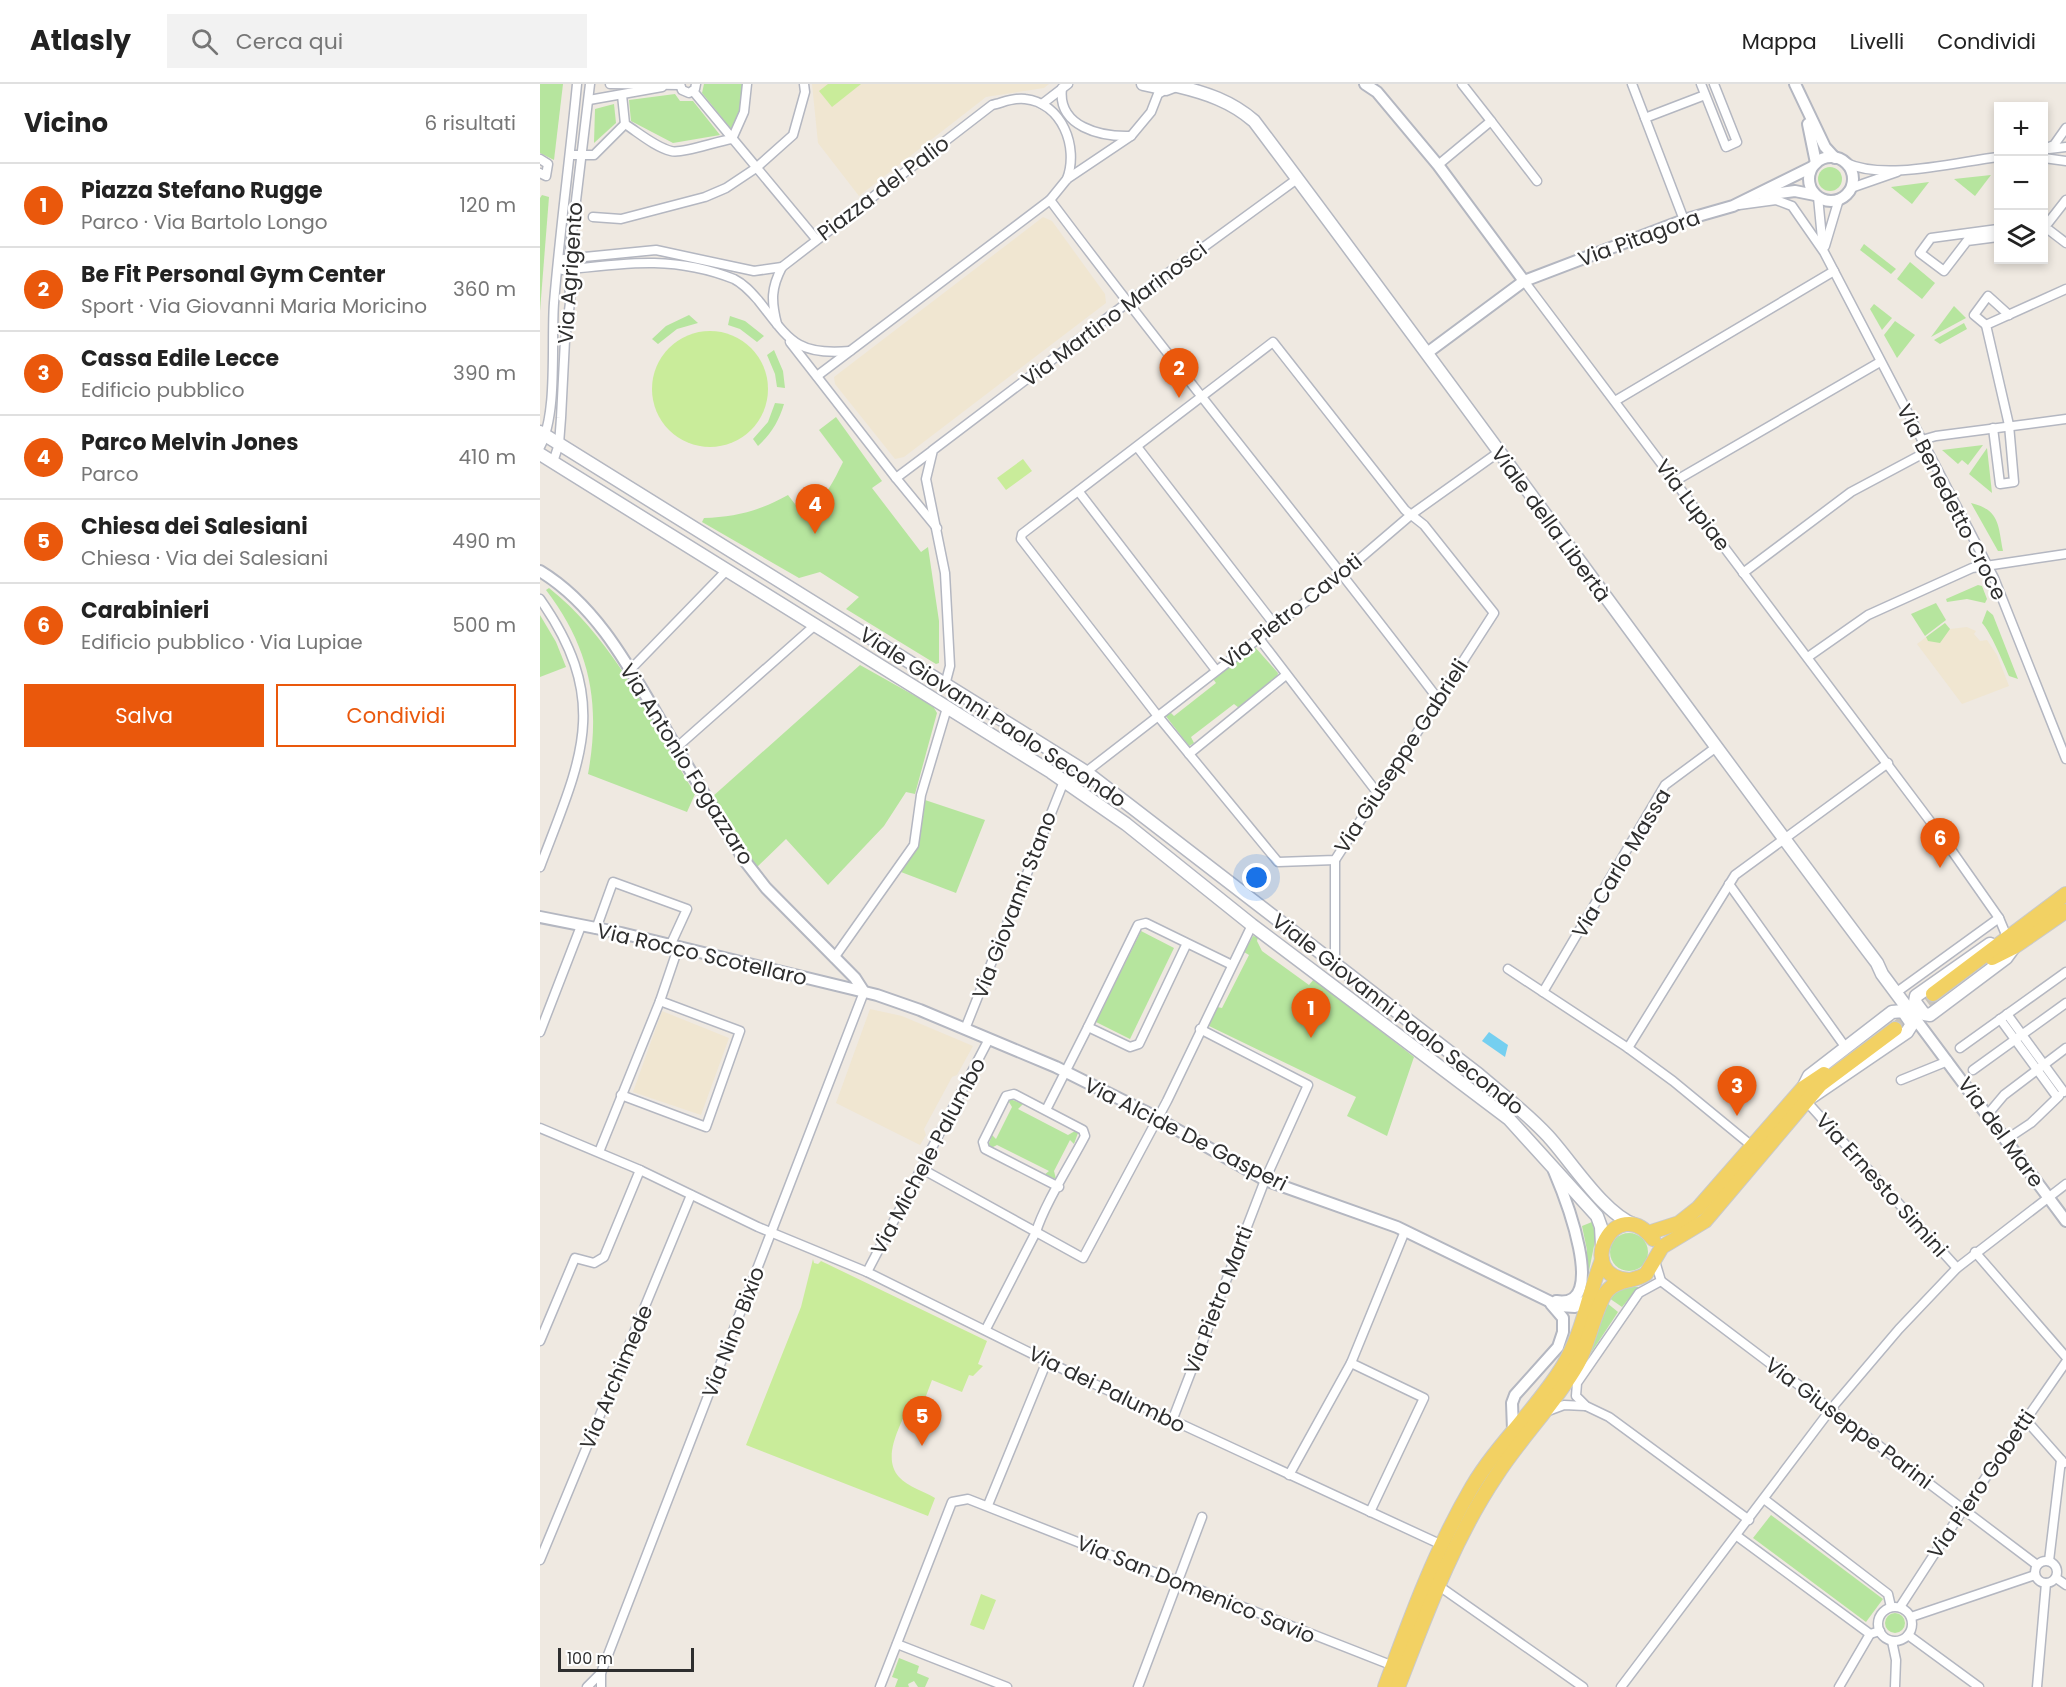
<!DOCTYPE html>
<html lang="it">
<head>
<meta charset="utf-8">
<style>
  :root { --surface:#fff; --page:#f2f2f2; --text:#222; --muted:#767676; --line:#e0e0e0; --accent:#ea580c }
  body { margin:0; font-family:Poppins,sans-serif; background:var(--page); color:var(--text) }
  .controls { position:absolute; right:18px; top:18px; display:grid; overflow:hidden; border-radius:0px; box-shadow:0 3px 9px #0003 }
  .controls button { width:54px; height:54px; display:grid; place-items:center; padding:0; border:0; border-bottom:2px solid var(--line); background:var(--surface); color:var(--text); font:30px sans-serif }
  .scale { position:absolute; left:18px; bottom:15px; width:136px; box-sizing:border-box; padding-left:6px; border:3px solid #2e2e2e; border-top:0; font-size:16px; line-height:21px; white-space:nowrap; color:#2e2e2e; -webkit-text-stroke:4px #fff; paint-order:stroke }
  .you { position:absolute; left:717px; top:794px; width:21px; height:21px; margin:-15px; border:4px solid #fff; border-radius:50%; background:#1a73e8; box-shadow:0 0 0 9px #1a73e833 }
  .badge { display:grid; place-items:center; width:39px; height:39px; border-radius:50%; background:var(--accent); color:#fff; font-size:20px; font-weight:700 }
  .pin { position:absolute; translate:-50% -50px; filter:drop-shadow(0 2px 3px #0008) }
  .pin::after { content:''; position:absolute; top:32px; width:21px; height:18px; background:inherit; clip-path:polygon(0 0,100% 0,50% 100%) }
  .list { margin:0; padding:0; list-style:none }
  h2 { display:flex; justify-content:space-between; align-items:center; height:78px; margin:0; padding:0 24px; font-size:26px }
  h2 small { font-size:20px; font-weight:400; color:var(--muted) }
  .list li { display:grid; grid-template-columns:39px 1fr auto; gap:18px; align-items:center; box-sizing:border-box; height:84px; padding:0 24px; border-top:2px solid var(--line) }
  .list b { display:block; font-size:22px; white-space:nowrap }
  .list p { margin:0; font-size:20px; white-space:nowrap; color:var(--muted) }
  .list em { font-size:20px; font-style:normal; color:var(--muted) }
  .actions { display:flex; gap:12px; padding:18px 24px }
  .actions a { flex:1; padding:14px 0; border:2px solid var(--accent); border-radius:0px; text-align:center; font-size:21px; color:var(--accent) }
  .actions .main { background:var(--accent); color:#fff }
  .icon { flex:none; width:33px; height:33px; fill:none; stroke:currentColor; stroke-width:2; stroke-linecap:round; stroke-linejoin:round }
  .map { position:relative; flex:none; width:1526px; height:1603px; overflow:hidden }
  header { display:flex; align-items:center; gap:36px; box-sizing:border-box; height:84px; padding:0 30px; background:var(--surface); border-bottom:2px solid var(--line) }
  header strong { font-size:28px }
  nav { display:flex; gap:33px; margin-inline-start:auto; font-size:21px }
  .search { width:420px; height:54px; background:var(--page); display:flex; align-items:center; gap:15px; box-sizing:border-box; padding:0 21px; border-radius:0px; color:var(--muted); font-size:22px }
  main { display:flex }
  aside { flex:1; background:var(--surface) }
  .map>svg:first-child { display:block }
</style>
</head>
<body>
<header>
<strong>Atlasly</strong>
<div class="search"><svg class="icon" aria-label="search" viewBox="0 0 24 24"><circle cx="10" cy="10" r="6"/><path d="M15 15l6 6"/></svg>Cerca qui</div>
<nav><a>Mappa</a><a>Livelli</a><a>Condividi</a></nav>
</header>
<main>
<aside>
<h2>Vicino<small>6 risultati</small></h2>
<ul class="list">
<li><span class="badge">1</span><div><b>Piazza Stefano Rugge</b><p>Parco · Via Bartolo Longo</p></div><em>120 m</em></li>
<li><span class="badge">2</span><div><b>Be Fit Personal Gym Center</b><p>Sport · Via Giovanni Maria Moricino</p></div><em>360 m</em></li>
<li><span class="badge">3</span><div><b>Cassa Edile Lecce</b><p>Edificio pubblico</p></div><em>390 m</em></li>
<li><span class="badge">4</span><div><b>Parco Melvin Jones</b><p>Parco</p></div><em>410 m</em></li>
<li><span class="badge">5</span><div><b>Chiesa dei Salesiani</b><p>Chiesa · Via dei Salesiani</p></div><em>490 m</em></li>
<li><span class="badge">6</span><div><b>Carabinieri</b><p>Edificio pubblico · Via Lupiae</p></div><em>500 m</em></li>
</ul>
<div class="actions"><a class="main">Salva</a><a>Condividi</a></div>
</aside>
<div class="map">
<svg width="1526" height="1603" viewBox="0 0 1526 1603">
  <rect width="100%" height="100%" fill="#efe9e1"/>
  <!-- education -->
  <g fill="#f0e6d1">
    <polygon points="272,0 509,0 504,4 446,13 319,112 278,59"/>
    <polygon points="503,133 512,137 565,210 566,219 364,373 355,375 295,300 294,293"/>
    <polygon points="1405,539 1410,545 1427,543 1436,547 1434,550 1440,557 1447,556 1457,571 1469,602 1422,620 1377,560"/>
    <polygon points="330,925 362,932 433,962 417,991 412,993 384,1045 386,1051 380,1061 296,1019"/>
    <polygon points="122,927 189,954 161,1031 93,1008"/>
  </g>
  <!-- green -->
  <g fill="#b6e59e">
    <polygon points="0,0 23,0 14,76 0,69"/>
    <polygon points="164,0 203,0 200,27 192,46 162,9"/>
    <polygon points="135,10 140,17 153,17 180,51 133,59 91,37 89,16"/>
    <polygon points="74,20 76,39 54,59 55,25"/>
    <circle cx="1290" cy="95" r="12"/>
    <polygon points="1451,91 1435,112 1414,95"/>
    <polygon points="1389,98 1372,120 1351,103"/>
    <polygon points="2,111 9,113 0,227 0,114"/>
    <polygon points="1324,160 1356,185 1351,190 1320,166"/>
    <polygon points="1370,178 1395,199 1382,215 1357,195"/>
    <polygon points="1334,220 1352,234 1342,246 1330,225"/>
    <polygon points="1414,222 1426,234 1391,253"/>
    <polygon points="149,231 158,239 137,245 118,260 112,255 126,242"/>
    <polygon points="190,232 205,237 224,252 217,258 200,245 188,241"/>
    <polygon points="1355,237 1375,251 1357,274 1344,251"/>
    <polygon points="1424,239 1427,245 1400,260 1394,256"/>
    <polygon points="234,266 243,287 245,304 237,303 235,290 227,271"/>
    <path d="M235,319l9,1c-5,17 -13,30 -26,42l-5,-7 15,-17z"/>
    <path d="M296,333l46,64 -10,7 49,64 7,-5 11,74v42l-3,1 -90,-55 13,-12 -39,-25 -21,6 -97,-56 2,-4c31,-1 56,-7 84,-23l14,18c22,-10 31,-31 41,-51l-24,-32z"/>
    <polygon points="1443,361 1428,381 1422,376 1418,380 1402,366"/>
    <polygon points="1447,364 1452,409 1429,390"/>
    <path d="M1431,419c29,7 27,22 32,48h-5z"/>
    <polygon points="1438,501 1442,502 1447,515 1445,519 1427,515 1407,518 1406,515"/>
    <path d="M9,504c66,52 103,135 146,206l-8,18 -99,-38c13,-71 2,-126 -42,-184z"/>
    <polygon points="1396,519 1406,536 1385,552 1371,530"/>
    <path d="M1447,526l6,5 25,64 -9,-3c-5,-12 -19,-45 -27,-53z"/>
    <polygon points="0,531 16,558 26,583 0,593"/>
    <polygon points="1405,539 1410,545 1400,559 1388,557 1386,553"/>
    <polygon points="714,562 738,589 737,594 699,624 694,620 651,653 654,659 649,662 625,631 630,628 634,632 676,599 673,595"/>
    <polygon points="320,581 393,622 397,629 375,710 366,708 344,742 288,801 246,755 216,784 172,713"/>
    <polygon points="385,716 445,736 416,809 361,788 376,764"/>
    <polygon points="601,847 634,864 590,955 556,938"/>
    <polygon points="713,852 718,853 717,857 722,867 769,901 774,895 874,973 847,1052 807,1032 816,1013 669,942 669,936 677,923 682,924 709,871 704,868"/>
    <polygon points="470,1015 483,1020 478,1025 528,1051 535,1047 538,1049 534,1060 530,1056 514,1087 516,1095 504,1091 509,1087 457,1061 451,1064 448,1062 452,1051 456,1055 472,1023 469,1018"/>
    <polygon points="1052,1138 1056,1152 1045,1207 1047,1166 1042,1142"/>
    <circle cx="1089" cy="1168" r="19"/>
    <path d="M1099,1203l-17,20 -13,-9c8,-10 18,-11 30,-11z"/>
    <polygon points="1067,1219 1078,1228 1049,1272"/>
    <polygon points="1231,1431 1343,1515 1326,1538 1213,1454"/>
    <circle cx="1355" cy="1539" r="10"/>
    <polygon points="359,1574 379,1582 377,1589 389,1594 385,1603 378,1603 374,1597 368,1600 369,1603 355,1603 358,1595 352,1593"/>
  </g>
  <!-- pitch -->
  <g fill="#c9ec9a">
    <polygon points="288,0 321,0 292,23 279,7"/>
    <circle cx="170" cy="305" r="58"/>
    <polygon points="483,375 492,387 466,406 457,394"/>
    <path d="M273,1175l1,4 4,1 3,-3 166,80 -9,23 5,2 -10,10 -4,-1 -7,17 -30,-12 -11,29 -12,-4c-8,20 -28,52 -10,72 9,10 25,14 36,21l-7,18 -182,-71 55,-138z"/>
    <polygon points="441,1510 456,1516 444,1546 430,1541"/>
  </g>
  <!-- water -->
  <polygon fill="#75cff0" points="949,948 968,961 965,973 942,957"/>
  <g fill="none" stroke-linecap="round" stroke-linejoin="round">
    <!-- primary-tunnel -->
    <polyline stroke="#c8c4bd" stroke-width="14" stroke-dasharray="14 7" stroke-linecap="butt" points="1355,945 1397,914"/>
    <!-- minor casing -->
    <g stroke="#b4b7c1" stroke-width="11">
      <g id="minor">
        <polyline points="70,0 140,1"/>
        <polyline points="140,0 142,6 149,9 155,5 156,0"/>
        <polyline points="1092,0 1144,136"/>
        <polyline points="1161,0 1186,63 1197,58 1174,0"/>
        <path d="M522,4c-5,39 39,49 69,48"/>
        <polyline points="153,7 276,155"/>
        <path d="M82,11l3,29c14,9 30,23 46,27 11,3 46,-10 61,-12l12,-27 3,-28"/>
        <polyline points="49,16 122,3"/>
        <polyline points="502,20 528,0"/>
        <polyline points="1105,34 1165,11"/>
        <polyline points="951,37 997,97"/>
        <polyline points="1504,65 1514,61 1526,44"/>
        <polyline points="1509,65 1526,63"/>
        <polyline points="30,71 54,71 85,40"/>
        <polyline points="1504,74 1526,77"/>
        <polyline points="0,75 8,80 6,92 0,89"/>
        <path d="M1306,79c39,18 110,-1 152,-6"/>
        <polyline points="898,81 951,37 922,0"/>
        <polyline points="1311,104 1357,88"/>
        <polyline points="1278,113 1283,165"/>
        <path d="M510,116c126,169 261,331 388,499"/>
        <polyline points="1199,121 1236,116 1252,122 1284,168 1454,494 1526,675"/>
        <polyline points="53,133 81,135 165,113 186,104 216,84 253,51 265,8 264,0"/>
        <polyline points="1504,139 1508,139 1526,116"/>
        <polyline points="1458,145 1391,154 1380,169 1404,187 1427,157 1458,153"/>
        <polyline points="1504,147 1509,146 1526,159"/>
        <polyline points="1285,162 1299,115"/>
        <polyline points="24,175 116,166 214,187 242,183"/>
        <path d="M23,186c61,-7 111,-15 171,9 10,5 17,13 24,21 31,39 37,56 92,51"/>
        <polyline points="984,197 1405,757 1459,834 1467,853"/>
        <path d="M237,240c-6,-23 -6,-36 5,-57l210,-162c10,-2 22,-8 33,-6 37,4 54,48 42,80"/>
        <polyline points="1446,241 1434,231 1448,212 1469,231"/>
        <polyline points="250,258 356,394"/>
        <polygon points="733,258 865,426 884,441 954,529 795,776 738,778 617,631 481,455 482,450"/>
        <polyline points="277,292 510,116 527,95 591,52 611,28 618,10 626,5"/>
        <polyline points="1075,317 1294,187"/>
        <polyline points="1453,344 1460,400 1474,398 1469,341 1446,241 1526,205"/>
        <polyline points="1382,356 1396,352 1526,335"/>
        <path d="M0,363c18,-34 11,-104 14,-144 6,-73 16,-146 23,-219"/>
        <polyline points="598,364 734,540"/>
        <polyline points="392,367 356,394 397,444"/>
        <polyline points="13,378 19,360 21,334 25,256 30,219 29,175 50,0"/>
        <polyline points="1135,397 1340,278"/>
        <polyline points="539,408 675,585"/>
        <polyline points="1203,489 1311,408 1386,368"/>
        <path d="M0,515c73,104 40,162 0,268"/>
        <polyline points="718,553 839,711"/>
        <polyline points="1268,573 1328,531 1432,484 1526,470"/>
        <polyline points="90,586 186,487"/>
        <polyline points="405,601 410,582 405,489 386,395 393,366 587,219 757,95"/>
        <polyline points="136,664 274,542"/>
        <polyline points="649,670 746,591"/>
        <polyline points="795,776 795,879"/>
        <polyline points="1189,800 1306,964"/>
        <polyline points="56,845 73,798 147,825 130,862"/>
        <polyline points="647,859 599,960 590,963 548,943 598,841 606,839 692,881"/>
        <polyline points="294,874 374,761 381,711 407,624"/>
        <polyline points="968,885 1088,964 1133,997 1212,1062"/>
        <polyline points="1361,905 1459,834"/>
        <polyline points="1003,908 1125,701 1175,664"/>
        <polyline points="1467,930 1524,1008"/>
        <polyline points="1460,935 1517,1013"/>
        <polyline points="425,945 524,697 546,688 803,489 872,430 959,368"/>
        <polyline points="0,948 41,842"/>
        <polyline points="1088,964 1195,791 1348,679"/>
        <polyline points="1420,964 1526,888"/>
        <polyline points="1433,986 1526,919"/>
        <polyline points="1361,996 1408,977"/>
        <polyline points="81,1011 166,1043 200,947 120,917"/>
        <polyline points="1267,1018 1417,1184"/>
        <polyline points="506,1026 548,943"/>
        <polyline points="1448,1030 1464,1011 1526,964"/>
        <polyline points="0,1044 100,1086 218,1143 327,1188 535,1291 902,1461"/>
        <polyline points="1467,1055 1491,1039 1519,1012"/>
        <polyline points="59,1068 120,917 138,864"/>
        <path d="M382,1085l114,63c8,-27 35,-69 49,-96l-2,-6 -69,-36 -8,2 -23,46 2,7 74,38"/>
        <polyline points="1435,1168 1526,1273"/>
        <polyline points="1115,1177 1121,1197 1099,1209 1037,1299 1036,1312 1046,1322 1069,1333 1209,1436"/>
        <polyline points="327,1188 449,955"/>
        <polyline points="1121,1197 1497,1481"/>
        <polyline points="446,1245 496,1148 543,1174 627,1017 712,841"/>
        <polyline points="0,1257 35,1174 54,1179 64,1173 100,1086"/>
        <polyline points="811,1279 884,1314 830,1428"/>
        <polyline points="1008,1327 1024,1321 1045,1322"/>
        <polyline points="1485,1335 1524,1379"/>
        <polyline points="632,1337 725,1096 768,1001 660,945"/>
        <polyline points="749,1391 811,1279 865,1147"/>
        <polyline points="1224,1415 1348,1510 1351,1523"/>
        <polyline points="448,1421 507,1277"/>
        <polyline points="1197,1452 1330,1550 1340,1547"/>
        <polyline points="0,1476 151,1111"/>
        <circle cx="1506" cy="1488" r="11"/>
        <polyline points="1509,1477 1521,1376"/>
        <polyline points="1516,1494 1526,1501"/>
        <polyline points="899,1502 1043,1603"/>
        <polyline points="1360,1523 1419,1432 1526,1278"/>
        <circle cx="1355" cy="1540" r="17"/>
        <polyline points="1371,1533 1495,1491"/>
        <polyline points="1368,1551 1439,1603"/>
        <polyline points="1352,1557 1356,1576 1355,1603"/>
        <polyline points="357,1560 467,1603"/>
        <polyline points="47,1603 61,1589"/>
        <polyline points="61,1603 61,1589 324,908"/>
        <polyline points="340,1603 412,1418 428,1415 856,1583"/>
        <polyline points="598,1603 662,1433"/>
        <polyline points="1081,1603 1291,1325 1359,1245 1417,1184 1526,1100"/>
        <polyline points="1299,1603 1330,1550"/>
        <polyline points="1497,1603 1506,1499"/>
      </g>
    </g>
    <!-- tertiary casing -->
    <g stroke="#b4b7c1" stroke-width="14">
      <g id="tertiary">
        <polyline points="825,0 837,8 898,81 984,197"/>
        <polyline points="1255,0 1285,63 1295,74"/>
        <polyline points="1268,40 1276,79"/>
        <circle cx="1291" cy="95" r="22"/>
        <polyline points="1224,111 1255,107 1275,111"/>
        <polyline points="887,269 984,197 1144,136 1193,122 1272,83"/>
        <path d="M0,487c61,37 94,106 129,164 25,42 50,84 76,126l21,27 89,90 9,14"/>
        <polyline points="0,833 81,849 337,911 380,926 516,983 608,1029 725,1096 857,1143 1019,1222 1035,1223 1050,1214"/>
        <polyline points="1371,929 1526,1137"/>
        <path d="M1014,1087c9,21 57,140 2,130"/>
        <polyline points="973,1346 972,1319 975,1311 1018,1263 1023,1248 1023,1234 1011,1220"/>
      </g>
    </g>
    <!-- secondary casing -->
    <g stroke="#b4b7c1" stroke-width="15">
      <g id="secondary">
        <polyline points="603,0 626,5 639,0"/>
        <path d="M637,2c29,7 54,15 77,35 210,279 413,563 623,842l5,11 29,39"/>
        <path d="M0,348l546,340 392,302c23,20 49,39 70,62 23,25 55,77 87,89"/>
        <polyline points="0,370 511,688 586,740 712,841 969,1035 1057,1132 1061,1143 1062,1161"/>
        <polyline points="1450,860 1376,912 1375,918 1384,930 1390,931 1466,874 1474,863"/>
        <polyline points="1264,1002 1269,992 1352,928 1363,927 1372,940 1367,948 1273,1012"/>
      </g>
    </g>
    <!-- primary casing -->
    <g stroke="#c9c9c9" stroke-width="16">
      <g id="primary">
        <polyline points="1452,874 1474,863 1526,827"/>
        <polyline points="1393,910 1526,810"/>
        <polyline points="1108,1149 1139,1139 1158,1124 1263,1004 1284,990"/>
        <path d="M1089,1196c-57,-4 -13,-90 24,-41"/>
        <path d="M845,1603c25,-68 50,-137 87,-200 26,-44 65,-78 91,-121 20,-33 25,-71 39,-106"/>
        <path d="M858,1603c28,-72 55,-147 98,-211 25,-39 58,-71 81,-111 12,-20 19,-63 31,-75 10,-11 26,-8 38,-16l16,-27 43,-26 115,-136 75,-56"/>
      </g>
    </g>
    <!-- minor -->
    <use href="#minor" stroke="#fff" stroke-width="8"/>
    <!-- tertiary -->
    <use href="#tertiary" stroke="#fff" stroke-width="10"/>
    <!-- secondary -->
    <use href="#secondary" stroke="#fff" stroke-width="12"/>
    <!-- primary -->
    <use href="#primary" stroke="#f2d163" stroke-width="14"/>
  </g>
  <g text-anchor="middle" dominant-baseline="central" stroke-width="5" stroke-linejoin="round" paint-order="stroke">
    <!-- street labels -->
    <g font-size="21" fill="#2e2e2e" stroke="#fff">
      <text transform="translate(343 104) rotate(-37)">Piazza del Palio</text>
      <text transform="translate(1099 154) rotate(-20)">Via Pitagora</text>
      <text transform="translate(30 189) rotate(-86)">Via Agrigento</text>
      <text transform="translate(574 230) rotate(-37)">Via Martino Marinosci</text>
      <text transform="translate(1412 418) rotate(63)">Via Benedetto Croce</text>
      <text transform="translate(1153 421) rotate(53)">Via Lupiae</text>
      <text transform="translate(1011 440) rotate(54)">Viale della Libertà</text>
      <text transform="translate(751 527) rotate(-38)">Via Pietro Cavoti</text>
      <text transform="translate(453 633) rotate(33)">Viale Giovanni Paolo Secondo</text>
      <text transform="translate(861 672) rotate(-57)">Via Giuseppe Gabrieli</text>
      <text transform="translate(147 680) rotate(58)">Via Antonio Fogazzaro</text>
      <text transform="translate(1081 779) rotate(-59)">Via Carlo Massa</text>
      <text transform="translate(474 821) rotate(-69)">Via Giovanni Stano</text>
      <text transform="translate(162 870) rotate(13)">Via Rocco Scotellaro</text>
      <text transform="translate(858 930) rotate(38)">Viale Giovanni Paolo Secondo</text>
      <text transform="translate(1461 1048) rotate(54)">Via del Mare</text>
      <text transform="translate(646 1050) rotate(27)">Via Alcide De Gasperi</text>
      <text transform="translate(388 1072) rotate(-62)">Via Michele Palumbo</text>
      <text transform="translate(1342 1101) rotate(48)">Via Ernesto Simini</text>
      <text transform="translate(678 1216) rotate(-69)">Via Pietro Marti</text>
      <text transform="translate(193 1248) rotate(-69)">Via Nino Bixio</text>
      <text transform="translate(76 1293) rotate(-67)">Via Archimede</text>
      <text transform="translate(567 1305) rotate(26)">Via dei Palumbo</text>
      <text transform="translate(1309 1339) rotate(37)">Via Giuseppe Parini</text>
      <text transform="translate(1441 1400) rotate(-56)">Via Piero Gobetti</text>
      <text transform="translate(656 1505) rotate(22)">Via San Domenico Savio</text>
    </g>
  </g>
</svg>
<div class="controls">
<button>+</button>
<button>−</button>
<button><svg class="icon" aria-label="layers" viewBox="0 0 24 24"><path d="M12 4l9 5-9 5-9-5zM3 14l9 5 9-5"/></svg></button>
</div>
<div class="scale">100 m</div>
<div class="you"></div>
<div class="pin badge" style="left:771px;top:954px">1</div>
<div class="pin badge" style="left:639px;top:314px">2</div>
<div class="pin badge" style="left:1197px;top:1032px">3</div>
<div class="pin badge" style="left:275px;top:450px">4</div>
<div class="pin badge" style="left:382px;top:1362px">5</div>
<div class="pin badge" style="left:1400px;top:784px">6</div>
</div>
</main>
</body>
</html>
